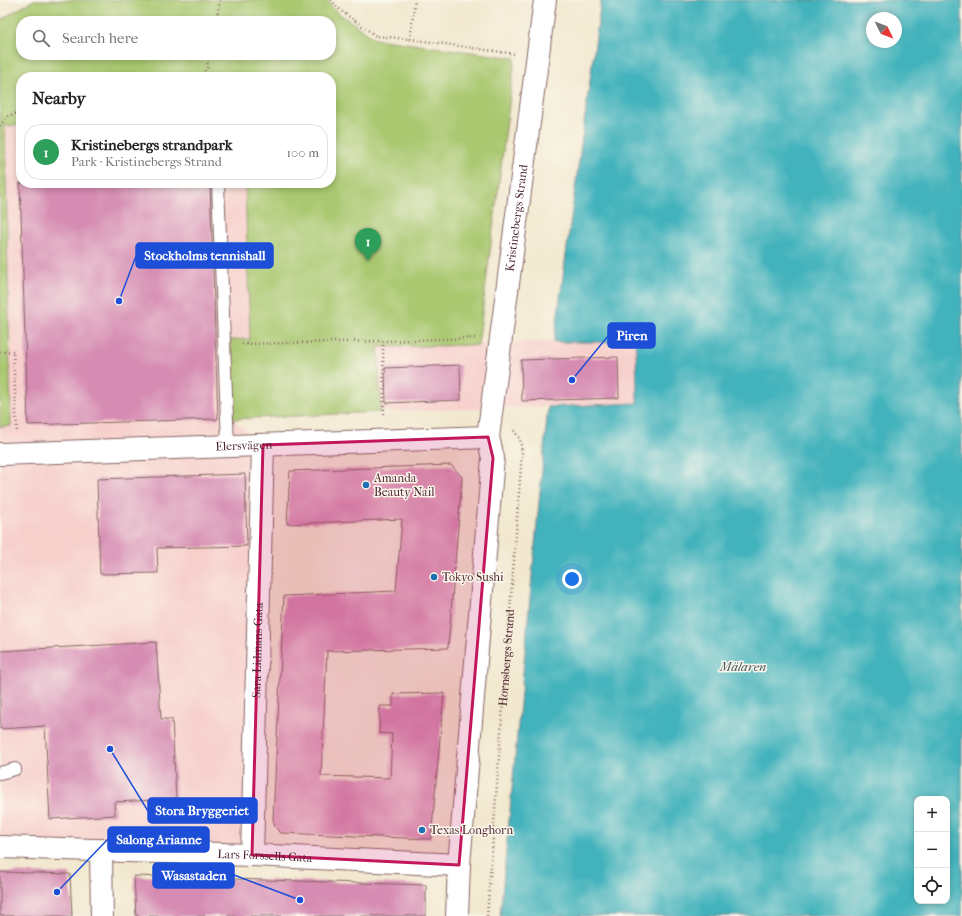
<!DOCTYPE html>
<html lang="en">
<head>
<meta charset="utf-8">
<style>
  :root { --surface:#fff; --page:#f6f6f6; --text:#222; --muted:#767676; --line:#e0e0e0; --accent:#b45309 }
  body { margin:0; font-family:"IM FELL French Canon",serif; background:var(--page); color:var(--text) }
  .controls { position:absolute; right:12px; bottom:12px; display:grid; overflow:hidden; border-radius:8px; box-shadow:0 2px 6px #0003 }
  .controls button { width:36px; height:36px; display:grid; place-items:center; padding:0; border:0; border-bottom:1px solid var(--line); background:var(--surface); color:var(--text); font:20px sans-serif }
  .compass { position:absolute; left:866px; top:12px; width:36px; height:36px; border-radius:50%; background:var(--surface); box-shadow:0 2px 6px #0003; rotate:133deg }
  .you { position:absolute; left:572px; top:579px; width:14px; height:14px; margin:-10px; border:3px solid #fff; border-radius:50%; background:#1a73e8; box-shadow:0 0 0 6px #1a73e833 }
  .badge { display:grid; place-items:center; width:26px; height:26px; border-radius:50%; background:var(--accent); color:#fff; font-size:13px; font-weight:700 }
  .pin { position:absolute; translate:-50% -33px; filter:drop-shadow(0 1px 2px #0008) }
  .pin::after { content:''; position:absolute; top:21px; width:14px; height:12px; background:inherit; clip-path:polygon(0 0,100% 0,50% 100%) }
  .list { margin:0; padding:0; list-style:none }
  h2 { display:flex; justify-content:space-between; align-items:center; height:52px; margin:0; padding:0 16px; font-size:17px }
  h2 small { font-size:13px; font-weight:400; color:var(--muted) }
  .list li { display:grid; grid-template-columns:26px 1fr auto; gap:12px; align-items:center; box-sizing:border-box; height:56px; margin:0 8px 8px; padding:0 8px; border:1px solid var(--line); border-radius:16px }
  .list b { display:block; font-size:15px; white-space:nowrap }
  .list p { margin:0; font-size:13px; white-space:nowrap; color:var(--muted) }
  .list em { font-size:13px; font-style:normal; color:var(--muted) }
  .icon { flex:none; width:22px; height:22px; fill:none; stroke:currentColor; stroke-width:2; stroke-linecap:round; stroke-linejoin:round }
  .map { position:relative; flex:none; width:962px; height:916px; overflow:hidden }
  .search { position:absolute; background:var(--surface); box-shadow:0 2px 6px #0003; left:16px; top:16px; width:320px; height:44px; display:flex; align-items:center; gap:10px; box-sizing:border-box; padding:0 14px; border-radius:16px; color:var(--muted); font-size:15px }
  .panel { position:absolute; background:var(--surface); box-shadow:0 2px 6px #0003; left:16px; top:72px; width:320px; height:116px; border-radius:16px }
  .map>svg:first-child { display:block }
</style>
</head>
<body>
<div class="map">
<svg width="962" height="916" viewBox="0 0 962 916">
  <rect width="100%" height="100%" fill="#fbf7ec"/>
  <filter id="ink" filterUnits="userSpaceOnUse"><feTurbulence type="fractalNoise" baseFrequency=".025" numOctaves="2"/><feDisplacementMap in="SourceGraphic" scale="8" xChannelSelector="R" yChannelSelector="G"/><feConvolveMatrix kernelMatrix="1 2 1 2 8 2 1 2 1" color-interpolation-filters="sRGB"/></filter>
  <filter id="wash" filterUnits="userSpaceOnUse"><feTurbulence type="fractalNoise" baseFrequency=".012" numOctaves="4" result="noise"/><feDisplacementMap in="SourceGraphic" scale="16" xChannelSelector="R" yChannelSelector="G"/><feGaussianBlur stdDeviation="0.9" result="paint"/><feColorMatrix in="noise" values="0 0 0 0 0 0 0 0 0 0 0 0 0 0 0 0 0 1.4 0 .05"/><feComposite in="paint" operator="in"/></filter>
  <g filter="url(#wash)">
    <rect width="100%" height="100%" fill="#f2e8cf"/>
    <!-- built -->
    <g fill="#f7d0cc">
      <polygon points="21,125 21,183 245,183 250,339 230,340 233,419 262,445 253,855 0,846 0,427 11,426 5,126"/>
      <polygon points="554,342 636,342 637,403 381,412 378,347"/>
    </g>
    <!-- green -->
    <path fill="#a9c870" stroke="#7a744e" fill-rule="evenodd" d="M34,0h292l11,12 38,27 140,19 -37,287 -100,2 3,65 -148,7 -3,-79 20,-1 -5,-156h86v-106h-310v48l-16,1 6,300 -11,1v-407zM21,21h310v34h-310z"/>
    <!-- water -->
    <path fill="#42b2bc" stroke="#466874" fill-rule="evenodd" d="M601,0h361v916h-462l48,-509 89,-4 -1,-61h-82zM872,18h24v24h-24zM917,799h30v102h-30z"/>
    <g id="blocks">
      <!-- building -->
      <g fill="#d68bb2">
        <polygon points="20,183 210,183 218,419 28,425"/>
        <polygon points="618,357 619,398 522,401 521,360"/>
        <polygon points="460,365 461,400 386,403 385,368"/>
        <polygon points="451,465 462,477 448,648 327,651 321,776 390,778 392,734 379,733 380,706 393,706 393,694 444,693 431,839 281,833 275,827 273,819 284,596 396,591 402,519 287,524 290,471"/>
        <polygon points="245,474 247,546 157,548 158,573 100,574 97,479"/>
        <polygon points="156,642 161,719 172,719 176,799 114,802 115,815 50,819 45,726 0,729 0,651"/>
        <polygon points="0,872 70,874 72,916 0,916"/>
        <polygon points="134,876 426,885 426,916 136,916"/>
      </g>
    </g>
  </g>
  <g filter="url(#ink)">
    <use href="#blocks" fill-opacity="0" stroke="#856564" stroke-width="1"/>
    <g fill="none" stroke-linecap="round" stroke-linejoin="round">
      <!-- lane casing -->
      <g stroke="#856564" stroke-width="14">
        <g id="lane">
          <polyline points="218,183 228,446"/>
          <polyline points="0,773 15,769"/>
        </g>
      </g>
      <!-- street casing -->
      <g stroke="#856564" stroke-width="24">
        <g id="street">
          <path id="s2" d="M0,454l488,-17"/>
          <path id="s3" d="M0,847l252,8 207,10"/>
          <polyline points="101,850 102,916"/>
          <path id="s4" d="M252,855l11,-410"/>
          <path id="s5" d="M457,916l2,-51 34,-407 -5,-21 57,-437"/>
        </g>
      </g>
      <!-- path -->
      <g stroke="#856564" stroke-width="2.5" stroke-dasharray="1 3" stroke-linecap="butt">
        <polyline points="331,0 340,10 376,36 410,39 515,54"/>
        <polyline points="216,21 220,0"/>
        <polyline points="410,39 415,0"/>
        <polyline points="199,77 207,68 209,55"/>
        <polyline points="0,126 8,116 21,112"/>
        <polyline points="383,341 384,417"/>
        <polyline points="242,344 383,341 477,338"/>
        <polyline points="0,352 13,351 17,431"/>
        <path id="s1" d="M487,916l35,-463 -2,-14 -7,-10"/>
      </g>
      <!-- lane -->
      <use href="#lane" stroke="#fff" stroke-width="12"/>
      <!-- street -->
      <use href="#street" stroke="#fff" stroke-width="22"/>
    </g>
  </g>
  <!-- marked area -->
  <path fill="#c2185b" fill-opacity="0.2" stroke="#c2185b" stroke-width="3" stroke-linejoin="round" d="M488,437l5,21 -34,407 -207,-10 11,-410z"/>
  <!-- markers -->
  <g fill="#1f6fb2" stroke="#fbf7ec" stroke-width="1.5">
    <circle cx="366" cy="485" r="4"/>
    <circle cx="434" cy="577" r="4"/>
    <circle cx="422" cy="830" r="4"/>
  </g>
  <g text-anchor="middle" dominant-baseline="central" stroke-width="3" stroke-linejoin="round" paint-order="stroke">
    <!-- street labels -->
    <g font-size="12" fill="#4a1f2b" stroke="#fbf7ec">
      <text stroke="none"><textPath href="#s5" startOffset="702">Kristinebergs Strand</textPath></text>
      <text stroke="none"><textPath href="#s2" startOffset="244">Elersvägen</textPath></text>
      <text stroke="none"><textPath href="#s4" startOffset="205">Sara Lidmans Gata</textPath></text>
      <text stroke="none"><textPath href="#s1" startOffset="259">Hornsbergs Strand</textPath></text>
      <text stroke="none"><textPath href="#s3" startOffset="265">Lars Forssells Gata</textPath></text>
    </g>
    <!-- poi labels -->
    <g font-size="12" fill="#4a1f2b" stroke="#fbf7ec" text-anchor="start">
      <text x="374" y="478">Amanda<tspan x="374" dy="14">Beauty Nail</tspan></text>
      <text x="442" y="577">Tokyo Sushi</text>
      <text x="430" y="830">Texas Longhorn</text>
    </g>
    <!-- water labels -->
    <g font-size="13" font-style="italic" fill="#475a65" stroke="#fbf7ec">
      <text x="743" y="666">Mälaren</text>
    </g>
  </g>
  <!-- callouts -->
  <path fill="none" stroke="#1d4ed8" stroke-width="1.5" d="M119 301L136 256M572 380L608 336M110 749L148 811M57 892L108 839M300 900L234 875"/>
  <g fill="#1d4ed8" stroke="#fbf7ec" stroke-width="1.5">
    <circle cx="119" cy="301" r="4"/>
    <circle cx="572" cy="380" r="4"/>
    <circle cx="110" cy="749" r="4"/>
    <circle cx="57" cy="892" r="4"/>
    <circle cx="300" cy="900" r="4"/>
  </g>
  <g fill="#1d4ed8" stroke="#1d4ed8" stroke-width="1.5">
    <rect x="136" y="243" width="137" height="25" rx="4"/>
    <rect x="608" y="323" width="47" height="25" rx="4"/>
    <rect x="148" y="798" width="109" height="25" rx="4"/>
    <rect x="108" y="827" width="101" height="25" rx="4"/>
    <rect x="153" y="863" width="81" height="25" rx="4"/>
  </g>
  <g font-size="13" text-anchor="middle" font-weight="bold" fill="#fff">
    <text x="205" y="260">Stockholms tennishall</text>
    <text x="632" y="340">Piren</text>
    <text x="202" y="815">Stora Bryggeriet</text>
    <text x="159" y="844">Salong Arianne</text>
    <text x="194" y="880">Wasastaden</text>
  </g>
</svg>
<div class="controls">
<button>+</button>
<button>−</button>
<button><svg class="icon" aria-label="locate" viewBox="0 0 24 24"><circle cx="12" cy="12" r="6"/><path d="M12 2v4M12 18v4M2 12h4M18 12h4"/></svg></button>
</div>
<svg class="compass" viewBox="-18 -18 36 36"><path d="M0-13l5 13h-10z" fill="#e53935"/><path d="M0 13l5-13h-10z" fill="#767676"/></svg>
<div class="you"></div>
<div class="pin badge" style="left:368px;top:261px;background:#2e9e5b">1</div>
<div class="search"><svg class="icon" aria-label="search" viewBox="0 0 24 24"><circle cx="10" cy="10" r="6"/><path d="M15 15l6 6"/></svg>Search here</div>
<section class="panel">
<h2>Nearby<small></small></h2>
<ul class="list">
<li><span class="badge" style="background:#2e9e5b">1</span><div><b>Kristinebergs strandpark</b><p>Park · Kristinebergs Strand</p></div><em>100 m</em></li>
</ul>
</section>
</div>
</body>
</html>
